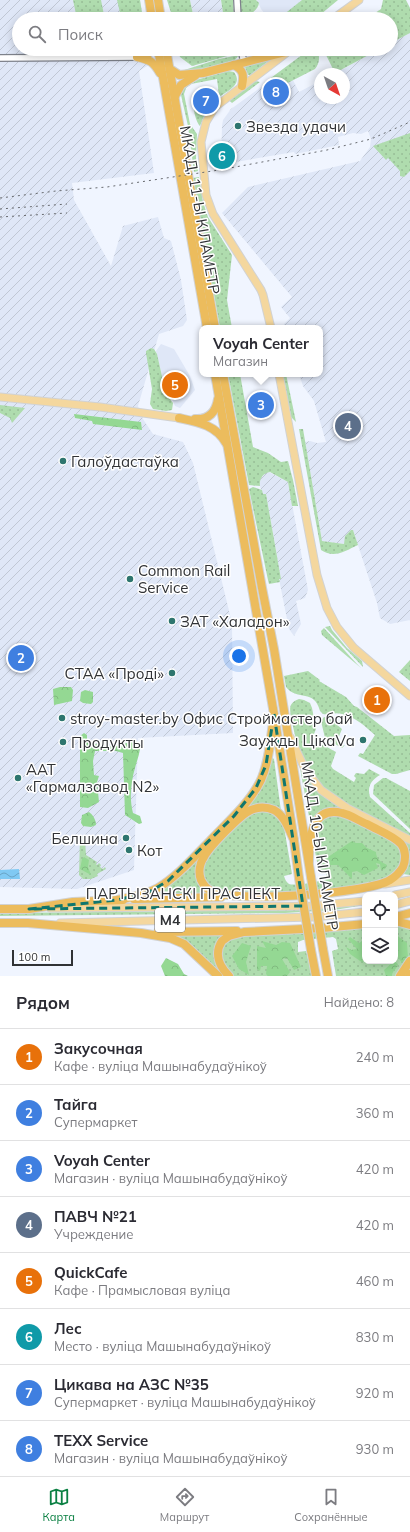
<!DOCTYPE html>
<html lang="ru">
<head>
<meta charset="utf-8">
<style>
  :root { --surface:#fff; --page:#f2f2f3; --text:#2b2b33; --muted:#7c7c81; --line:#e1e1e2; --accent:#0b8043 }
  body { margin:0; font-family:Mulish,sans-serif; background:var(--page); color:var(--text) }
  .controls { position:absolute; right:12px; bottom:12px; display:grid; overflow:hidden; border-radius:8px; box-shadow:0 2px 10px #0003 }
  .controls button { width:36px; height:36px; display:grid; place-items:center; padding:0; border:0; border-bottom:1px solid var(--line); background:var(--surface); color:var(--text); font:20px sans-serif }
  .compass { position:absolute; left:314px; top:68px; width:36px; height:36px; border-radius:50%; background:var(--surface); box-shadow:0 2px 10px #0003; rotate:140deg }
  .scale { position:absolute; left:12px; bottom:10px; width:61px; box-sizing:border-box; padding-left:4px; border:2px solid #303235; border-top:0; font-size:11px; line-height:14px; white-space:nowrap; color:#303235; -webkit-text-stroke:3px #fff; paint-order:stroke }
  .you { position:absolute; left:239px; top:656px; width:14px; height:14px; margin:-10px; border:3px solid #fff; border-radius:50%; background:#1a73e8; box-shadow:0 0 0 6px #1a73e833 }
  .badge { display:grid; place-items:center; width:26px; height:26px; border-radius:50%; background:var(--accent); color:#fff; font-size:13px; font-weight:700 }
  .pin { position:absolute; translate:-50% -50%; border:2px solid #fff; box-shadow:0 1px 4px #0006 }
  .popup { position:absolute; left:199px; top:325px; width:124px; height:52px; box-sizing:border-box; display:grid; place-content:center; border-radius:8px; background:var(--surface); filter:drop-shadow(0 1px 3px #0005); font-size:13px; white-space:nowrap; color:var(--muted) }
  .popup b { font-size:15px; color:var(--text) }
  .popup::after { content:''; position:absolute; left:50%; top:100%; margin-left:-8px; border:8px solid transparent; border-top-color:var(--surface) }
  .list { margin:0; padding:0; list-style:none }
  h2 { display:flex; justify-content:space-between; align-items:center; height:52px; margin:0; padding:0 16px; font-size:17px }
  h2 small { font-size:13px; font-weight:400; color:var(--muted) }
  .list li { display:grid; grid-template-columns:26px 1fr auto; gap:12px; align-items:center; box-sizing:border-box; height:56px; padding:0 16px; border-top:1px solid var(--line) }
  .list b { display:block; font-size:15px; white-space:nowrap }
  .list p { margin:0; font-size:13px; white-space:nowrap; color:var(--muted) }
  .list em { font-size:13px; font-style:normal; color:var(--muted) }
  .icon { flex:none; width:22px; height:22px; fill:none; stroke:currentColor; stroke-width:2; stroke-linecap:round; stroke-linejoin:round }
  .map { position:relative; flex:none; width:410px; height:976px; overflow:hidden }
  .search { position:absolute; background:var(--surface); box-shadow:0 2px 10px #0003; left:12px; right:12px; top:12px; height:44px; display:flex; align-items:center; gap:10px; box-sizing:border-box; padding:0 14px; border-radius:22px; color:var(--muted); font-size:15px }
  .sheet { height:500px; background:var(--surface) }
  nav { display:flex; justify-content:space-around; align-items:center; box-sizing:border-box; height:56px; border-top:1px solid var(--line); background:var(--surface); font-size:11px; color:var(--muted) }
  nav a { display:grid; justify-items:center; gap:2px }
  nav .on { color:var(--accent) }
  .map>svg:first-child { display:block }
</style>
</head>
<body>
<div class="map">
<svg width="410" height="976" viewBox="0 0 410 976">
  <defs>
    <pattern id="industrial-furrows" width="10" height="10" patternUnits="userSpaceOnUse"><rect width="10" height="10" fill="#dfe7f7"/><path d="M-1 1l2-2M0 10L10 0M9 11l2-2" fill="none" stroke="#c0c7d4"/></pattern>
    <pattern id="grass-dots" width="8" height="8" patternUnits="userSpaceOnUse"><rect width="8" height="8" fill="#afdcae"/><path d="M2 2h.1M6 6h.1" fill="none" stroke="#97bd96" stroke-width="1.8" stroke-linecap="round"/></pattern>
    <pattern id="forest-crowns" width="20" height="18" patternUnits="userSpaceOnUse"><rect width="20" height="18" fill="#94d893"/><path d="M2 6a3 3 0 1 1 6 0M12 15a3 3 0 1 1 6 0" fill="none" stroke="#80ba7f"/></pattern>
    <pattern id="water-waves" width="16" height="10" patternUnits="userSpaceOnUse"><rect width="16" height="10" fill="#80c9f3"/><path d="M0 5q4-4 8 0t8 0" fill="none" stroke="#69a4c6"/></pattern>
  </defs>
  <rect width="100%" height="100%" fill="#f0f5ff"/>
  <!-- built -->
  <g fill="#dfe7f7">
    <polygon points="257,0 304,0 280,19 269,19 261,9"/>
    <polygon points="161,344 174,349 190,376 195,390 180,408 175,406 172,399 166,393 156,351"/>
  </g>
  <!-- industrial -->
  <g fill="url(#industrial-furrows)">
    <polygon points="0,0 140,0 143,19 19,19 19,49 148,49 149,65 139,71 154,173 72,183 74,200 111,266 123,226 158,217 164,238 171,241 181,280 187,320 183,326 159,334 138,406 143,419 153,434 183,442 193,463 232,623 233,733 138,738 134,870 77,889 0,887"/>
    <polygon points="190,0 221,0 224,19 194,19"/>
    <polygon points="410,33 410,620 390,624 380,618 377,603 353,530 344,544 322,541 305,442 310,441 317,443 326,442 314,401 303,386 299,374 320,374 320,328 284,328 284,324 290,318 281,307 292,297 222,213 248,187 360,161 370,147 371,139 368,131 361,134 353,133 338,137 339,145 295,154 294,152 224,164 221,162 222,126 223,120 231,109 264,85 267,84 272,91 293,80 299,92 320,81 320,98 344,98 344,74 334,74 380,49 391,49 391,43"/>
    <polygon points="269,472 288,482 308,590 305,598 296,601 301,624 294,636 289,629 279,579 281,579 266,494 262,494 260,486 259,481 263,476 265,473"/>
  </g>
  <!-- grass -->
  <g fill="url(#grass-dots)">
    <polygon points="73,0 101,0 104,15 112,14 113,18 77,19"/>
    <polygon points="117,0 140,0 143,19 125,19 121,17"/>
    <polygon points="167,0 190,0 194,19 173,19"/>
    <polygon points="221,0 233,0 234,16 233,19 224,19"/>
    <path d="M238,0h18l3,3c-1,7 -10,13 -16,14l-4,-2z"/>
    <polygon points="302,0 338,0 315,19 278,19"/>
    <polygon points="383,0 406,0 410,8 410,33 391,43 391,19 352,19 359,14 366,19 381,9"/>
    <polygon points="177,49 238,49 238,53 192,66 180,57"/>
    <path d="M310,49h7c3,7 3,14 -2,20l-43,22 -5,-7 -3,1v-2z"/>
    <polygon points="323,49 380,49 335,73"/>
    <polygon points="239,55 235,60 187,73 178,72 219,59"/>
    <polygon points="270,60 250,75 248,75 245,67 246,66"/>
    <path d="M228,71l6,1c9,12 -5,18 -13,24l-2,-1 -2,-16 -26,5 -5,4 -2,6 6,30 7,10 -1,24 2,13 -4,1 -6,-46 -7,-31 1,-6 7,-7z"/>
    <polygon points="255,81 260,82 232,103 230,101 230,100"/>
    <path d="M211,95l2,3v3l-7,10 -6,15c-5,-5 -8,-22 -5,-28l4,-1 2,8 8,-2 -1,-7z"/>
    <polygon points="410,133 410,171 404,177 400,176 400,171 388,158 386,160 373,146"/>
    <polygon points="199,177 203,202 208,217 232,255 227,300 232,328 220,328 193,178"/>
    <polygon points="151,348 154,349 157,354 166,394 173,403 172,410 166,411 153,409 150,404 152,389 146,353 146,351"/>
    <path d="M228,374h12l13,73 15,6 13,9 7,-1 5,19 5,26h-6l-4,-24 -18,-10c-7,1 -11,7 -10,14l-11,-1z"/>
    <polygon points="283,374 286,374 296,422 291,417"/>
    <polygon points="0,405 25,408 12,423 10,418 0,413"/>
    <path d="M299,429h4l19,112 22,3 1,-8 6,-6h2l5,15c-13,6 -24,14 -37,5z"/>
    <polygon points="253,487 262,490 263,494 266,494 281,579 279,579 280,582 269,584 268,580 249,489"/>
    <polygon points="330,626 332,630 347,648 362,661 363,667 325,627"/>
    <polygon points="324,628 357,664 361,668 322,635 321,631"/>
    <polygon points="410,660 410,681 399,672"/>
    <path d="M308,671l12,9 -1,1 27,16 8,9 3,1 37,29 16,-1v35l-14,4h-4l-34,-18 2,-3 3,1 12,-19c-9,-8 -21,-19 -33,-21 -6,-2 -13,1 -19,0l-3,-3c-6,-23 -22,-9 -34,-24l-2,-11z"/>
    <path d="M299,699l5,1 6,3 2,5 4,21 -4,10 24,13 -5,14 2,3 21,13 2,-4 -2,-2 2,-3 8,1 5,-5 11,6c-9,5 -13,12 -10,22l40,36v4c-27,-13 -58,-25 -81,-44 -21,-16 -33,-47 -37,-72 -2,-10 -5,-18 7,-22z"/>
    <polygon points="324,717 329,718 342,729 337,741 339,742 339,744 342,746 345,745 342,748 325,738 321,721"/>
    <polygon points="271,757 274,759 281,811 260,804 200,857 204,893 157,894 157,893 242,810"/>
    <polygon points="301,767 313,786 325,798 340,807 410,842 410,875 403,874 407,849 342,811 312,823 310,822 300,768"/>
    <polygon points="383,778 386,778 410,791 410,829 373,794 374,785"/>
    <path d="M265,810l12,5 7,12 8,47 -8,2c1,3 2,6 5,8 6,2 33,-2 37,-6l1,-6h-8l-7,-36 8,-14 9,-6h15l55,29 4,15 -9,15 -25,10 -75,9 -73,-1 -17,-11 -2,-14 6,-14 41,-41z"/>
    <polygon points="81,836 84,836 86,838 85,840 86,855 97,862 96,864 97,865 99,863 101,865 100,867 103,869 105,867 106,869 97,874 98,876 91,879 83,879 79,875 80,838"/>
    <polygon points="365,902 365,905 334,910 285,913 0,916 0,913 296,910"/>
    <path d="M395,923l11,3 4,3v29l-12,18h-62l-4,-25 6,-2 -2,-10 -3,-2 -30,3 -5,2v10l8,-1 6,25h-81l-11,-20c2,-11 7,-15 17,-20l128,-10v35h30z"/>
    <polygon points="231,934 220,941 225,976 222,976 179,938 180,936 184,936"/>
  </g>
  <!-- forest -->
  <g fill="url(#forest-crowns)">
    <polygon points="74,414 141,422 142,430 93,424 92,421 75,418"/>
    <polygon points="60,687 71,687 73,690 72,701 54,705 53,689"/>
    <polygon points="85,690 93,692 93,702 91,704 83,703 80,701 81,692"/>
    <path d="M84,733l3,2v7c17,4 30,8 45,-2l8,3c1,8 -3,17 -5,25 -4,14 -6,30 -2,45l7,3 2,7 -3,1 -14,-9 -2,-62 -7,-2h-21l-2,10 1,14 5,1 -2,6 2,20 -11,6 -8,-1v-71z"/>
    <path d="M89,812c4,3 7,8 7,13l-5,2 -8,-1 -2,-3 1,-8z"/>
    <path d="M352,841l4,2h6l5,5 9,4c0,7 5,10 11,13l-2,4 -4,1 -1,-6 -4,-1 2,5 -14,7 -7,-4 -5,1v7l-14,-14h-8l-2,-8z"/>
    <polygon points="84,857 89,860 88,867 91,875 80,869 82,859"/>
    <polygon points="395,934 407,943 408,957 402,963 395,953"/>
    <polygon points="350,937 359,943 364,940 365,942 365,955 362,953 363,963 350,954 346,947 351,950 357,949 348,939"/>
    <polygon points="262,941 276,945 282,942 290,943 301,967 294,970 287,958 282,959 290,972 287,976 268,976 266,974 267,966 261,966 260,971 257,969 257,946 266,948"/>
    <polygon points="242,943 251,946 246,962 249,975 239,969 232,956"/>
    <polygon points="166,958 178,964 184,974 188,976 165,976 161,966"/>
    <path d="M394,961l4,3c-1,5 -6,7 -6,12h-6l-2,-6z"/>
  </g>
  <!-- water -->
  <polygon fill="url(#water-waves)" points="19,869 20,879 0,879 0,870"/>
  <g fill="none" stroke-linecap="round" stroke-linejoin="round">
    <!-- minor casing -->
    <g stroke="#7e828b" stroke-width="8">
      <g id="minor">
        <polyline points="237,0 238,19"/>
        <polyline points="241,49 244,63"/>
        <polyline points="0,58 137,57"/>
      </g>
    </g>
    <!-- major casing -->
    <g stroke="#d1d2d3" stroke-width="9">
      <g id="major">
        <polyline points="333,19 359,0"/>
        <polyline points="271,328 263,295 261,290 213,214 206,195 201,142 206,122 215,107 289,51"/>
        <polyline points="279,374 317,575 327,608 337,627 354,648 410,696"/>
        <polyline points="0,397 100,407 179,418"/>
        <polyline points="290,737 305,769 321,790 347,808 410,840"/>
        <polyline points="385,884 410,880"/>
        <polyline points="395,895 410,892"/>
        <polyline points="395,905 410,901"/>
        <polyline points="50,908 311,906 365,901"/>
        <polyline points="60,923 313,917 365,912"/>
      </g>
    </g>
    <!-- highway casing -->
    <g stroke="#d1d2d3" stroke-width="10">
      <g id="highway">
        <polyline points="149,0 152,19"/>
        <polyline points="158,0 161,19"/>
        <polyline points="158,49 207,328"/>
        <polyline points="166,49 215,328"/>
        <polyline points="139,56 148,54 151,49"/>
        <path d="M137,57c13,3 16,4 23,16"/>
        <path d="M234,65c10,5 10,11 8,21"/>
        <polyline points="170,69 179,75 203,73 289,51"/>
        <polyline points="175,96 181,85 195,76"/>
        <polyline points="215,374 274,714 294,840 299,878"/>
        <polyline points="223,374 262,588 274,649 311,877"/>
        <path d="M179,418c19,4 37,7 47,25"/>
        <path d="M195,419c14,1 21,-7 23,-20"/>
        <path d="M294,840c-5,-10 -9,-24 -20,-30 -7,-3 -16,-3 -23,0 -10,4 -42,37 -47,47 -4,6 -6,15 -3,23 2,4 6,9 10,11 24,12 156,3 179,-11 5,-3 10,-8 13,-13 3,-7 3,-17 -2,-23 -8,-9 -24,-14 -34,-20 -8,-3 -16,-9 -25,-11 -31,-8 -33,27 -33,48"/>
        <polyline points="134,899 221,897"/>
        <path d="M117,900c14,-3 29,-5 41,-12 20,-12 36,-31 52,-47 18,-19 40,-38 51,-61 8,-18 9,-38 12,-57"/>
        <polyline points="0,909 29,909 73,902 123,900"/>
        <polyline points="395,917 410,913"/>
        <polyline points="395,921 410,925"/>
        <polyline points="0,923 28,923 141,933 170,938 184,944 218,976"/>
        <polyline points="158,932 237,931"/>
        <polyline points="323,949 328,976"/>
        <polyline points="311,950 316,976"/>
        <path d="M229,976c-10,-10 -15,-23 -7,-35l7,-5 15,-4 78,-4 43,-4"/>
        <polyline points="400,976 410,961"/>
        <polyline points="409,976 410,974"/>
      </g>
    </g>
    <!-- minor -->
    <use href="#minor" stroke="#fff" stroke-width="5.5"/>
    <!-- major -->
    <use href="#major" stroke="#f4d79e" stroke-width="7"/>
    <!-- highway -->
    <use href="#highway" stroke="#ecbc5d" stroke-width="8"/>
    <!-- rail -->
    <g stroke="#676a6f" stroke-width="1" stroke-dasharray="2 4" stroke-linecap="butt">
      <polyline points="0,198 56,191 107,187 219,170 327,150 371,139 410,122"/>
      <polyline points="0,209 67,204"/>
      <polyline points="0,217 67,213"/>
    </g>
    <!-- highway-bridge casing -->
    <g stroke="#d1d2d3" stroke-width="10" stroke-linecap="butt">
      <g id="highway-bridge">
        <polyline points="311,877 323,949"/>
        <polyline points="299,878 311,950"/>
      </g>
    </g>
    <!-- highway-bridge -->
    <use href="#highway-bridge" stroke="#ecbc5d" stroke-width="8"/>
  </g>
  <!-- marked area -->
  <path fill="none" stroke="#0f766e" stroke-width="3" stroke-dasharray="8 5" stroke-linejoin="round" d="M274,714l29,192 -274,3 88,-9 32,-8 19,-11 66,-65 22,-28 10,-23z"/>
  <!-- markers -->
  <g fill="#2d756e" stroke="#fff" stroke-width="1.5">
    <circle cx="238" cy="126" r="4"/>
    <circle cx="63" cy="461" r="4"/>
    <circle cx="130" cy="579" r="4"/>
    <circle cx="172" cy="621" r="4"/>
    <circle cx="172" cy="673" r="4"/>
    <circle cx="62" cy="718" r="4"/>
    <circle cx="363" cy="740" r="4"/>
    <circle cx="63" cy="742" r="4"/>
    <circle cx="18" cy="778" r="4"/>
    <circle cx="126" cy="838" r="4"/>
    <circle cx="129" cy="850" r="4"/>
  </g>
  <g text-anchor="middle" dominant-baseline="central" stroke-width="3" stroke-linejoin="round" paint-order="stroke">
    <!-- shield labels -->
    <rect fill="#fff" stroke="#6e7072" stroke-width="1" x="155" y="908" width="30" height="24" rx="3"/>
    <g font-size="14" font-weight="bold" fill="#303235">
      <text x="170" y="920">М4</text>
    </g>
    <!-- poi labels -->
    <g font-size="15" fill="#303235" stroke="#fff" text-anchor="start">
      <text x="246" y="126">Звезда удачи</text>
      <text x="71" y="461">Галоўдастаўка</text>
      <text x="138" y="570">Common Rail<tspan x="138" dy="17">Service</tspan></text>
      <text x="180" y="621">ЗАТ «Халадон»</text>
      <text x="164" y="673" text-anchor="end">СТАА «Проді»</text>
      <text x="70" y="718">stroy-master.by Офис Строймастер бай</text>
      <text x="355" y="740" text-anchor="end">Заужды ЦікаVа</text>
      <text x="71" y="742">Продукты</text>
      <text x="26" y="769">ААТ<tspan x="26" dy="17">«Гармалзавод N2»</tspan></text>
      <text x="118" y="838" text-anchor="end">Белшина</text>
      <text x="137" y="850">Кот</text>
    </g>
    <!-- street labels -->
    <g font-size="15" fill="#303235" stroke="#fff">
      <text transform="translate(200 210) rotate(80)">МКАД, 11-Ы КІЛАМЕТР</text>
      <text transform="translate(320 846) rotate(81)">МКАД, 10-Ы КІЛАМЕТР</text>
      <text x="183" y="893">ПАРТЫЗАНСКІ ПРАСПЕКТ</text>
    </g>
  </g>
</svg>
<div class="controls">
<button><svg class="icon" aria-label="locate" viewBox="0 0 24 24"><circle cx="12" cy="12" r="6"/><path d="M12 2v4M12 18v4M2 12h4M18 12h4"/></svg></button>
<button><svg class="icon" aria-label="layers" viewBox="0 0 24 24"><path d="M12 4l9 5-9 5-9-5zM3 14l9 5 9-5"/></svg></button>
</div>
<svg class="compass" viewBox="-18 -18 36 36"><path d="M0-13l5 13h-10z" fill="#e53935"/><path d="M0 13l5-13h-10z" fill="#7c7c81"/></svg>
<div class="scale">100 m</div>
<div class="you"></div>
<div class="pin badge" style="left:377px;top:700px;background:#e8710a">1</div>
<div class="pin badge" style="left:21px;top:658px;background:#3f7fe0">2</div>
<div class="pin badge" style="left:261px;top:405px;background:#3f7fe0">3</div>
<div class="popup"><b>Voyah Center</b>Магазин</div>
<div class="pin badge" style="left:348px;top:426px;background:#5c6f8a">4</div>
<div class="pin badge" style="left:175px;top:385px;background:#e8710a">5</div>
<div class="pin badge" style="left:222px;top:156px;background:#0f9aa8">6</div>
<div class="pin badge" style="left:206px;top:101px;background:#3f7fe0">7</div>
<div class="pin badge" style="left:276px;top:92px;background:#3f7fe0">8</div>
<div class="search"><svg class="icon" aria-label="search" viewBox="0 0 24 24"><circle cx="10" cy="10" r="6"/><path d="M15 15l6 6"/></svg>Поиск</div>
</div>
<section class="sheet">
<h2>Рядом<small>Найдено: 8</small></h2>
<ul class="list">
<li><span class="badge" style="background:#e8710a">1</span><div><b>Закусочная</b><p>Кафе · вуліца Машынабудаўнікоў</p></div><em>240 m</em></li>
<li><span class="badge" style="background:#3f7fe0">2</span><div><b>Тайга</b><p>Супермаркет</p></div><em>360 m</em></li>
<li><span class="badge" style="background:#3f7fe0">3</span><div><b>Voyah Center</b><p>Магазин · вуліца Машынабудаўнікоў</p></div><em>420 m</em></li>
<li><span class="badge" style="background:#5c6f8a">4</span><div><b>ПАВЧ №21</b><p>Учреждение</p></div><em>420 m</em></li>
<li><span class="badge" style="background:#e8710a">5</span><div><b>QuickCafe</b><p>Кафе · Прамысловая вуліца</p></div><em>460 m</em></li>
<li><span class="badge" style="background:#0f9aa8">6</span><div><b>Лес</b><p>Место · вуліца Машынабудаўнікоў</p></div><em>830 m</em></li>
<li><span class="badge" style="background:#3f7fe0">7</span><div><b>Цикава на АЗС №35</b><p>Супермаркет · вуліца Машынабудаўнікоў</p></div><em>920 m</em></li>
<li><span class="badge" style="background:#3f7fe0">8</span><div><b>TEXX Service</b><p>Магазин · вуліца Машынабудаўнікоў</p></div><em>930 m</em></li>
</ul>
</section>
<nav>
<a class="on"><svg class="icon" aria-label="map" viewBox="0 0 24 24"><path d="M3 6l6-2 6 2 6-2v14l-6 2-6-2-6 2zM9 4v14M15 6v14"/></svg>Карта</a>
<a><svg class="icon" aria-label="directions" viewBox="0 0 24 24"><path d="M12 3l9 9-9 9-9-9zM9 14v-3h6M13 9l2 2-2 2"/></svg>Маршрут</a>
<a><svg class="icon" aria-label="saved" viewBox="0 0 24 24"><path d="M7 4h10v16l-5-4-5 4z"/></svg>Сохранённые</a>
</nav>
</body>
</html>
